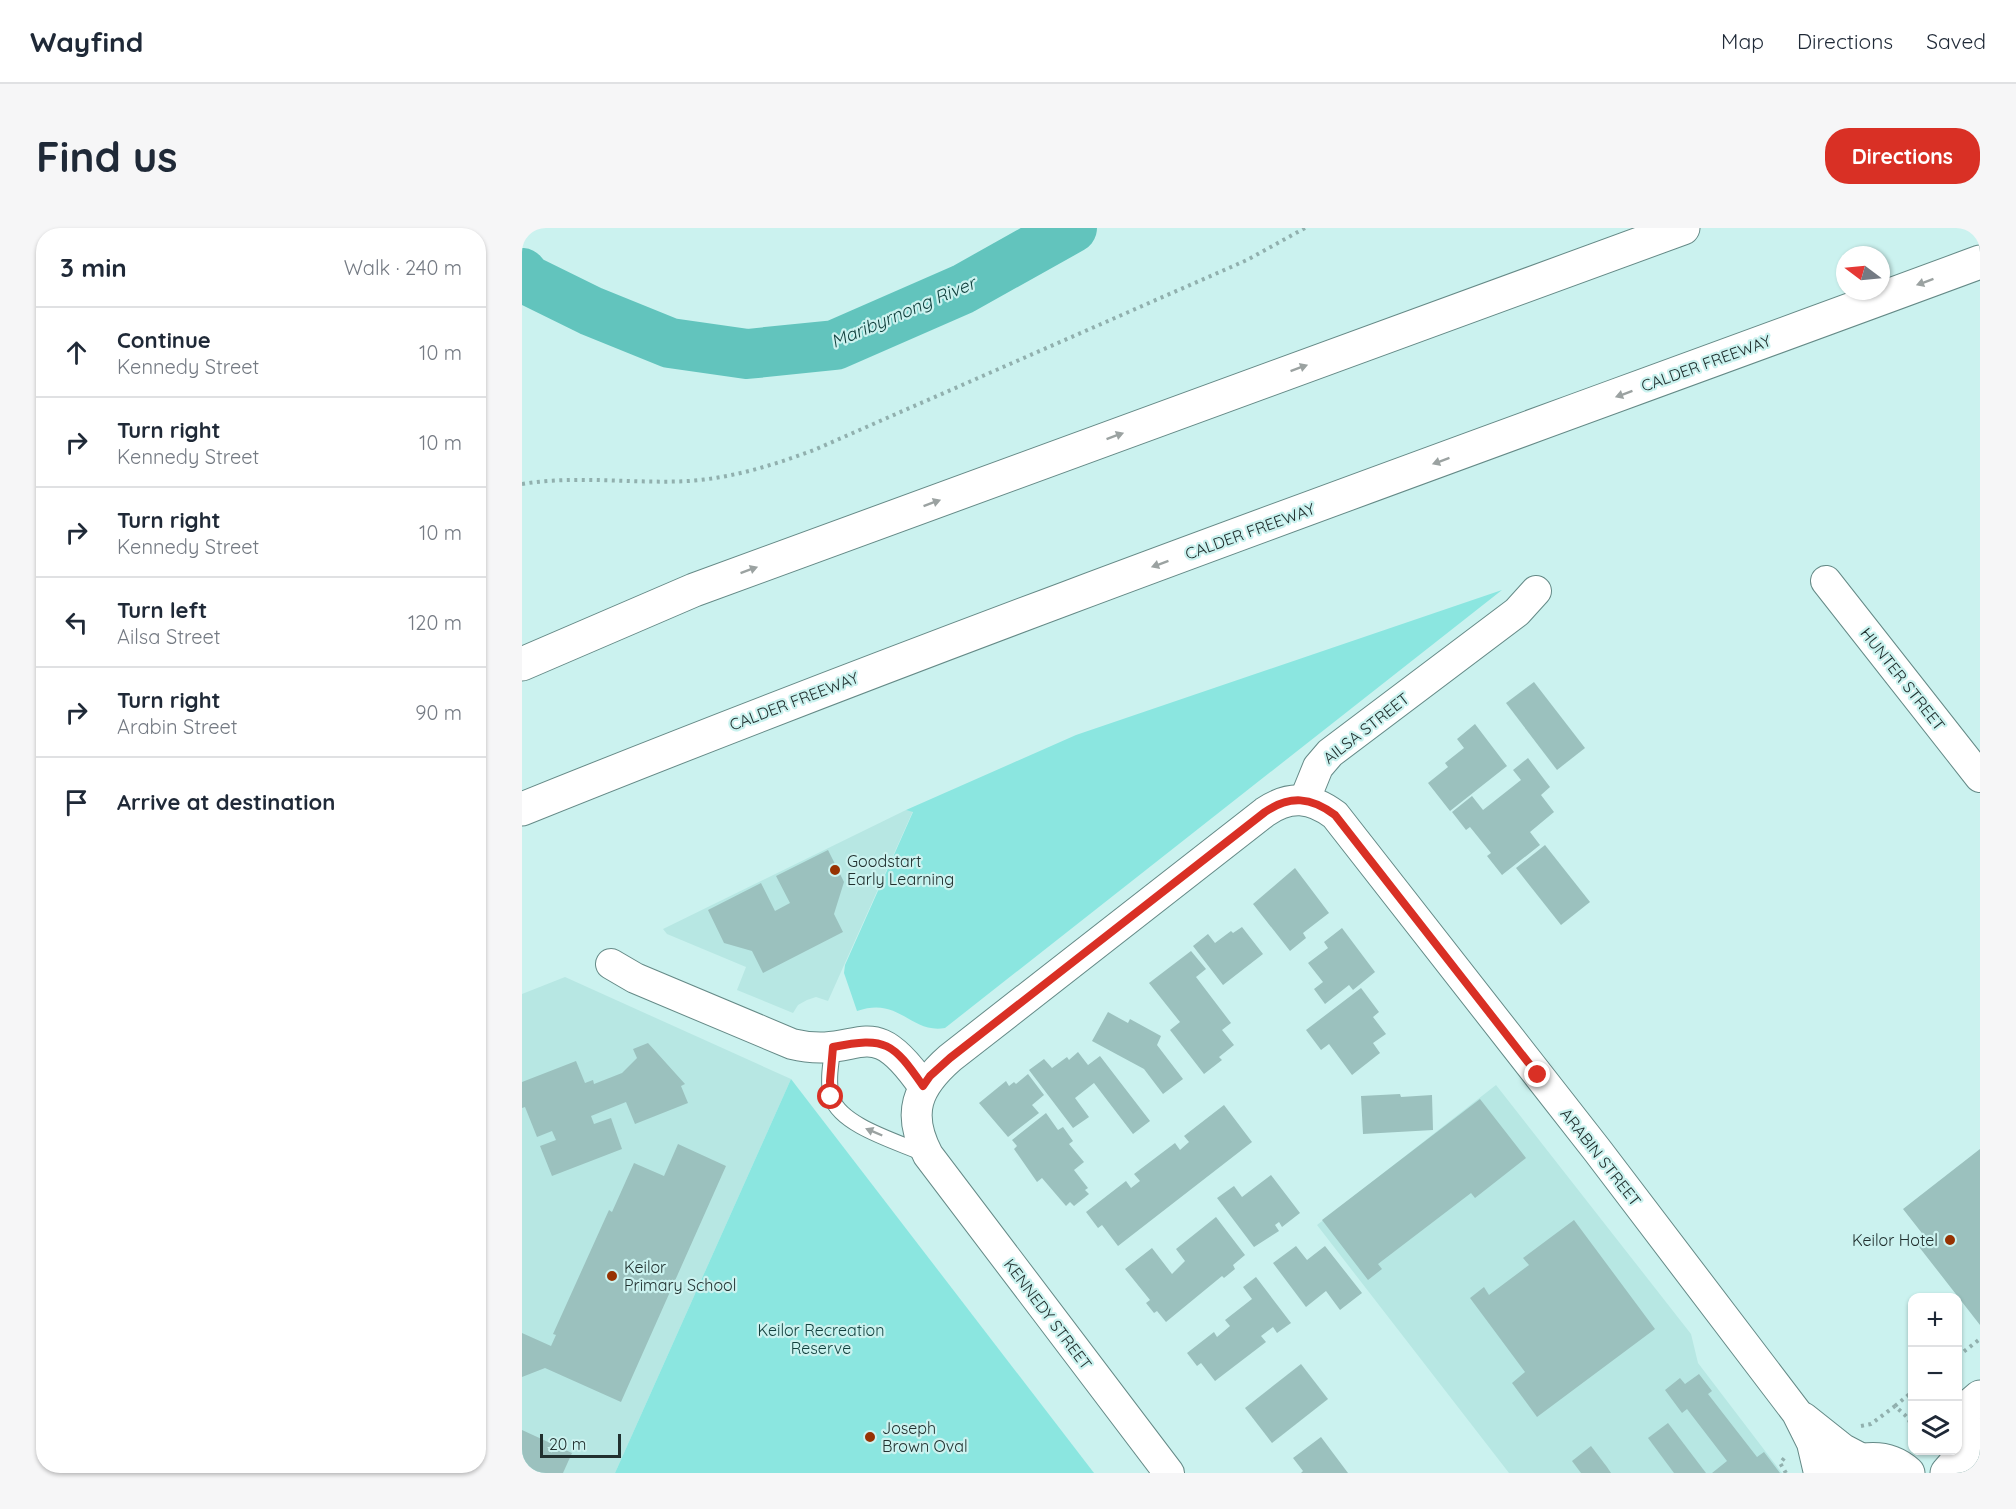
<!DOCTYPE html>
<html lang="en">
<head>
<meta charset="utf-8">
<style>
  :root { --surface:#fff; --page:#f6f6f7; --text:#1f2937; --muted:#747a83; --line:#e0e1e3; --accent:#d93025 }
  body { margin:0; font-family:Quicksand,sans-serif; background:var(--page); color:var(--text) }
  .controls { position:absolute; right:18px; bottom:18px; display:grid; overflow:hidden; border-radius:12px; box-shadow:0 2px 4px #0004 }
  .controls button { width:54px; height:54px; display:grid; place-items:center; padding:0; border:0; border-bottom:2px solid var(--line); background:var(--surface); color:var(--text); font:30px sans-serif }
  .compass { position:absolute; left:1314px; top:18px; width:54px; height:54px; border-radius:50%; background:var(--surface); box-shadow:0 2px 4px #0004; rotate:286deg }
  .scale { position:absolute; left:18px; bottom:15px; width:81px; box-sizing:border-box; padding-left:6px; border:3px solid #21302f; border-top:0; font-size:16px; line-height:21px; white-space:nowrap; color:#21302f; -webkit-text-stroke:4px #cbf2ef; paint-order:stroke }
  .stop { position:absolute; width:18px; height:18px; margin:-14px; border:4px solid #d93025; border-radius:50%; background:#fff }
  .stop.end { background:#d93025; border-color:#fff; box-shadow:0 2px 6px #0008 }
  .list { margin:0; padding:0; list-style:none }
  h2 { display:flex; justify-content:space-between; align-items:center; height:78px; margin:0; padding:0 24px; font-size:26px }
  h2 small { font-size:20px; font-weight:400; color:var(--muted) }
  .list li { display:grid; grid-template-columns:39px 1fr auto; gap:18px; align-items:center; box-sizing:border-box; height:90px; padding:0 24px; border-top:2px solid var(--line) }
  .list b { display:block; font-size:22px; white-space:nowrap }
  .list p { margin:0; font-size:20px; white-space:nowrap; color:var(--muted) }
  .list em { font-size:20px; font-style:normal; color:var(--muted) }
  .icon { flex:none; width:33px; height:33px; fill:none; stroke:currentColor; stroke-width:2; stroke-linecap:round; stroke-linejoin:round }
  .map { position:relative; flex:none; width:1458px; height:1245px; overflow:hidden; border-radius:24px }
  header { display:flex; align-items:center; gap:36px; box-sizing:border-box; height:84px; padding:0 30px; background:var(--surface); border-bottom:2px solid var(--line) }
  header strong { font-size:28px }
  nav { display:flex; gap:33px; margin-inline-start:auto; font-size:21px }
  .intro { display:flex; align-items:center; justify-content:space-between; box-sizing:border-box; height:144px; padding:0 36px }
  h1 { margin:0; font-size:42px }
  .button { padding:15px 27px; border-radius:24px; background:var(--accent); color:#fff; font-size:21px; font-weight:700 }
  main { display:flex; gap:36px; padding:0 36px }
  aside { flex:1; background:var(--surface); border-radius:24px; box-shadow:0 2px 4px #0004 }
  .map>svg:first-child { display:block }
</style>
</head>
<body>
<header>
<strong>Wayfind</strong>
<nav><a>Map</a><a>Directions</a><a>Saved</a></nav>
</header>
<div class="intro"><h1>Find us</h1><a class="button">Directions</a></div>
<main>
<aside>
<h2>3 min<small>Walk · 240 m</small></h2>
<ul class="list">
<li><svg class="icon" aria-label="ahead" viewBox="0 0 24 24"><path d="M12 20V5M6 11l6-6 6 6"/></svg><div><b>Continue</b><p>Kennedy Street</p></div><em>10 m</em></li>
<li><svg class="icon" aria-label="right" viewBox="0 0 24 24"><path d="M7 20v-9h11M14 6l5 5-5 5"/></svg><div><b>Turn right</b><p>Kennedy Street</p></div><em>10 m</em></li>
<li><svg class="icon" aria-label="right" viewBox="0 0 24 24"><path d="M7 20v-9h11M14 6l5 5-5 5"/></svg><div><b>Turn right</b><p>Kennedy Street</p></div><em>10 m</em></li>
<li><svg class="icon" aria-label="left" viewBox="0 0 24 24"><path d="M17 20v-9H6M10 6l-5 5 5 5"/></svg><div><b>Turn left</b><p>Ailsa Street</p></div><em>120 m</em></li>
<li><svg class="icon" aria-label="right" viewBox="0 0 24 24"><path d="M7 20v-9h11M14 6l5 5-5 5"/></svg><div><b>Turn right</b><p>Arabin Street</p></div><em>90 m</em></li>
<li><svg class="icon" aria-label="arrive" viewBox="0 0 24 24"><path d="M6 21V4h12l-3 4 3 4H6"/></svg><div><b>Arrive at destination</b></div></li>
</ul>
</aside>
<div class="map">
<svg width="1458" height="1245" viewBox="0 0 1458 1245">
  <rect width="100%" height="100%" fill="#cbf2ef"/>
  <!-- built -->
  <g fill="#b7e7e3">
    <polygon points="384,582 391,583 306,773 294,769 285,772 276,777 271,785 215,762 224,739 145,706 141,701"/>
    <polygon points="43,749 269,851 93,1245 0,1245 0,766"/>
    <polygon points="974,857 1169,1106 1176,1135 1260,1245 987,1245 795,997"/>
  </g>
  <!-- green -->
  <g fill="#8be6e0">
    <path d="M980,362l-557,438c-35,6 -45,-32 -88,-17l-13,-38 1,-8 68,-153 -7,-2 170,-75z"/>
    <polygon points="269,851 572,1245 93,1245"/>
  </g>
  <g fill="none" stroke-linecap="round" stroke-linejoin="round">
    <!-- river -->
    <polyline stroke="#62c4bd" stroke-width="50" points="0,45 6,52 69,83 148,115 225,126 313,117 441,61 550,0"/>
  </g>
  <!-- building -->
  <g fill="#9bc1be">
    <polygon points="1012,454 1063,520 1035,542 984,475"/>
    <polygon points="953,496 985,538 928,583 906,555 926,539 923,535 942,520 935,511"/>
    <polygon points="1006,530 1028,559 1019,567 1032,584 1008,604 1018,617 980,647 965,628 969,625 948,599 944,602 930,584 950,568 961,582 999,552 991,542"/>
    <polygon points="1023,617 1068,674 1039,697 994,640"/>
    <polygon points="306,622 322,654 312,686 321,704 241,745 230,723 202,715 186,682 239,655 253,683 268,675 254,648"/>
    <polygon points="773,640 807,685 781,705 784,710 768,723 731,676"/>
    <polygon points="720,699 741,726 701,757 671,718 686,706 693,715 709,703 711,705"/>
    <polygon points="820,700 853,744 831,762 827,757 803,776 792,761 801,754 786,735 806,720 802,714"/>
    <polygon points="669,723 684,741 674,749 709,795 700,802 712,817 697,829 700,832 682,846 648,802 658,794 627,755"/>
    <polygon points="839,760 857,784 851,789 864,806 851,815 858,825 830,847 807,816 799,822 784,802"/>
    <polygon points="586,784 606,795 608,791 639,808 635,817 661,851 641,866 622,841 570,813"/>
    <polygon points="126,815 163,856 159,858 166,875 113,896 104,874 69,888 72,896 89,890 100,921 30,948 18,918 34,912 30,903 15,909 3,879 0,880 0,854 54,833 63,855 71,852 72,856 100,845 115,830 111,821"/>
    <polygon points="556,824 566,837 578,828 628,893 611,906 572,855 553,870 567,889 551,900 507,842 522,831 530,840 545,829 547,832"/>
    <polygon points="506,846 522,867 510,877 517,885 486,909 457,875 484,853 487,858 492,854 494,856"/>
    <polygon points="878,866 879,869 910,867 911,902 841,906 839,868"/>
    <polygon points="958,871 1004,930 953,970 949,965 856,1036 860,1041 846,1052 800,992"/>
    <polygon points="702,877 730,914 596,1018 580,997 576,1000 564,984 604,953 609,960 618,953 612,946 653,915 658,922 667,914 662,908"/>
    <polygon points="524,885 536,902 541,899 551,913 547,916 562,934 552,942 566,960 563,962 567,966 552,978 548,974 544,978 520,950 515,954 492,921 495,918 490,912"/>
    <polygon points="156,916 204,938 99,1174 23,1140 0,1149 0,1105 29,1118 34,1107 31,1106 87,982 90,984 112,935 142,948"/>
    <polygon points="1458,921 1458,1097 1394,1015 1403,1009 1381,981"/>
    <polygon points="749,947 778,985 760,999 757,994 753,997 757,1003 732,1019 695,970 712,958 720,969"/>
    <polygon points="694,989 723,1027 711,1037 713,1041 702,1050 700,1048 644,1094 635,1083 632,1085 624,1075 628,1072 603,1041 630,1020 650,1046 663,1033 654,1021"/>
    <polygon points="1052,992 1133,1101 1015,1189 990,1155 1003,1144 948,1070 962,1059 967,1067 1007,1037 1001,1030"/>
    <polygon points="774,1018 785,1032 803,1018 840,1065 818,1082 804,1063 784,1079 751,1035"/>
    <polygon points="734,1049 769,1095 755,1105 751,1099 739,1108 744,1114 693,1153 679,1135 675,1138 665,1125 692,1104 695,1109 708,1098 703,1092 730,1071 721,1059"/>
    <polygon points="779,1136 806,1171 750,1215 723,1180"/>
    <polygon points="1177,1146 1190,1163 1186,1166 1235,1229 1242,1224 1258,1245 1190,1245 1205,1233 1165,1181 1160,1185 1143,1162 1158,1150 1163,1156"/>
    <polygon points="1146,1195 1184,1245 1152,1245 1126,1210"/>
    <polygon points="0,1202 50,1225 41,1245 0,1245"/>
    <polygon points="799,1209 826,1245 779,1245 781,1243 771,1230"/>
    <polygon points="1069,1218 1085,1239 1089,1245 1059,1245 1050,1233"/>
  </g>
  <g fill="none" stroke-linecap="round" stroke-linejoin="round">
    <!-- lane casing -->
    <g stroke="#658a87" stroke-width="17">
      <path id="lane" d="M311,819c-2,16 -6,35 -1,51 9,28 67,44 93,56"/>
    </g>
    <!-- street casing -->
    <g stroke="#658a87" stroke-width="32">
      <g id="street">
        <polyline points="1304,353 1458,549"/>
        <polyline points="783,571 796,539 808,525 995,384 1014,363"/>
        <path d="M89,736l24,14 157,66c70,17 76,-37 131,42"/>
        <polyline points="1282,1190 1321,1221 1342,1232"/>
        <path d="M647,1245l-241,-318c-22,-42 -11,-68 22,-97l315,-246c25,-17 46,-15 70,3l262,335 200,263 15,30 7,30"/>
      </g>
    </g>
    <!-- primary casing -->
    <g stroke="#658a87" stroke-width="35">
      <g id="primary">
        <polyline points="1436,1188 1458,1169"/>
        <path d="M1316,1245c20,-18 50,-18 70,0"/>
        <polyline points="1425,1245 1458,1207"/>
      </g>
    </g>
    <!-- highway casing -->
    <g stroke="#658a87" stroke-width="35">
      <g id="highway">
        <polyline points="0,436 172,362 1161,0"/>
        <path d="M0,581c482,-194 971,-367 1458,-547"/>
      </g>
    </g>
    <!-- path -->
    <g stroke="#91b0ae" stroke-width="4" stroke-dasharray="3 4.5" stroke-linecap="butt">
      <path d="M0,256c55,-9 111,0 167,-3 43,-3 85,-16 125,-31l433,-190 58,-32"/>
      <polyline points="1436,1128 1458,1111"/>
      <polyline points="1373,1178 1390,1164"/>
      <polyline points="1339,1198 1349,1196 1373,1178 1386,1190 1390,1199"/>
      <polyline points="1264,1245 1258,1235 1265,1227"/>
    </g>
    <!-- lane -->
    <use href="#lane" stroke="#fff" stroke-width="15"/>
    <!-- street -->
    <use href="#street" stroke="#fff" stroke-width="30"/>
    <!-- primary -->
    <use href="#primary" stroke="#fff" stroke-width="33"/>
    <!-- highway -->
    <use href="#highway" stroke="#fff" stroke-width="33"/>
  </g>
  <!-- one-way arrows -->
  <defs><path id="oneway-solid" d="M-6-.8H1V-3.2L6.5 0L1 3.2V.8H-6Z" transform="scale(1.5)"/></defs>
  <g fill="#9ba2a1">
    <use href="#oneway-solid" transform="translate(1403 54) rotate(160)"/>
    <use href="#oneway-solid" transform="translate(777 140) rotate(-20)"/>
    <use href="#oneway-solid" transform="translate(1102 166) rotate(160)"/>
    <use href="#oneway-solid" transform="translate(593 208) rotate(-20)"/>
    <use href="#oneway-solid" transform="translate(919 233) rotate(160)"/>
    <use href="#oneway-solid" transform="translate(410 275) rotate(-20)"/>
    <use href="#oneway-solid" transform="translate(638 336) rotate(160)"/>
    <use href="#oneway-solid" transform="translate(227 342) rotate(-20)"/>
    <use href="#oneway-solid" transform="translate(352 904) rotate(-157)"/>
  </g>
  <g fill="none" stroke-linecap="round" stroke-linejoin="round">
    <!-- route -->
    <path stroke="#d93025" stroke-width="8" d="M309,869l-1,-16 3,-34c53,-11 60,-4 90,39l7,-10 20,-18 315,-246c25,-17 46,-15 70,3l203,260"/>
  </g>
  <!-- markers -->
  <g fill="#973202" stroke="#cbf2ef" stroke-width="2">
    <circle cx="313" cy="642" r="6"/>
    <circle cx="1428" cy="1012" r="6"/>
    <circle cx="90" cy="1048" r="6"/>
    <circle cx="348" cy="1209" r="6"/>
  </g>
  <g text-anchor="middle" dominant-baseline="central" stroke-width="4.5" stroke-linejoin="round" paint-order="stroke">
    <!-- street labels -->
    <g font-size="16" fill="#21302f" stroke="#cbf2ef">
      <text transform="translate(1184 135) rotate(-20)">CALDER FREEWAY</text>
      <text transform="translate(728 303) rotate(-20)">CALDER FREEWAY</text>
      <text transform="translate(1381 451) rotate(52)">HUNTER STREET</text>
      <text transform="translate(272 473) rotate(-21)">CALDER FREEWAY</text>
      <text transform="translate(844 500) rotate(-38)">AILSA STREET</text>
      <text transform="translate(1079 929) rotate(52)">ARABIN STREET</text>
      <text transform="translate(526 1086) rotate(53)">KENNEDY STREET</text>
    </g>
    <!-- poi labels -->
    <g font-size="16" fill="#21302f" stroke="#cbf2ef" text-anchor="start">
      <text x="325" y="633">Goodstart<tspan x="325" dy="18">Early Learning</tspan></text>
      <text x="1416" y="1012" text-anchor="end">Keilor Hotel</text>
      <text x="102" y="1039">Keilor<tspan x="102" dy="18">Primary School</tspan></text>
      <text x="360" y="1200">Joseph<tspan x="360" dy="18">Brown Oval</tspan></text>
    </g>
    <!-- park labels -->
    <g font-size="16" fill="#113f3d" stroke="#cbf2ef">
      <text x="299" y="1102">Keilor Recreation<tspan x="299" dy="18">Reserve</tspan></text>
    </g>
    <!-- water labels -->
    <g font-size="18" font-style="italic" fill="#0f3e3b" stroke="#cbf2ef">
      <text transform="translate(381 84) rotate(-23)">Maribyrnong River</text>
    </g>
  </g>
</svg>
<div class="controls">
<button>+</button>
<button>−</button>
<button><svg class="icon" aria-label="layers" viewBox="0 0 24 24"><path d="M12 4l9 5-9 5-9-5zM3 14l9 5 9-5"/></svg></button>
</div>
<svg class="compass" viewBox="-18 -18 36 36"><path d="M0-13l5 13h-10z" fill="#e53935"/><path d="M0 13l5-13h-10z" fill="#747a83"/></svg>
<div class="scale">20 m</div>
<div class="stop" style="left:309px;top:869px"></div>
<div class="stop end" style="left:1016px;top:847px"></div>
</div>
</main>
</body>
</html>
